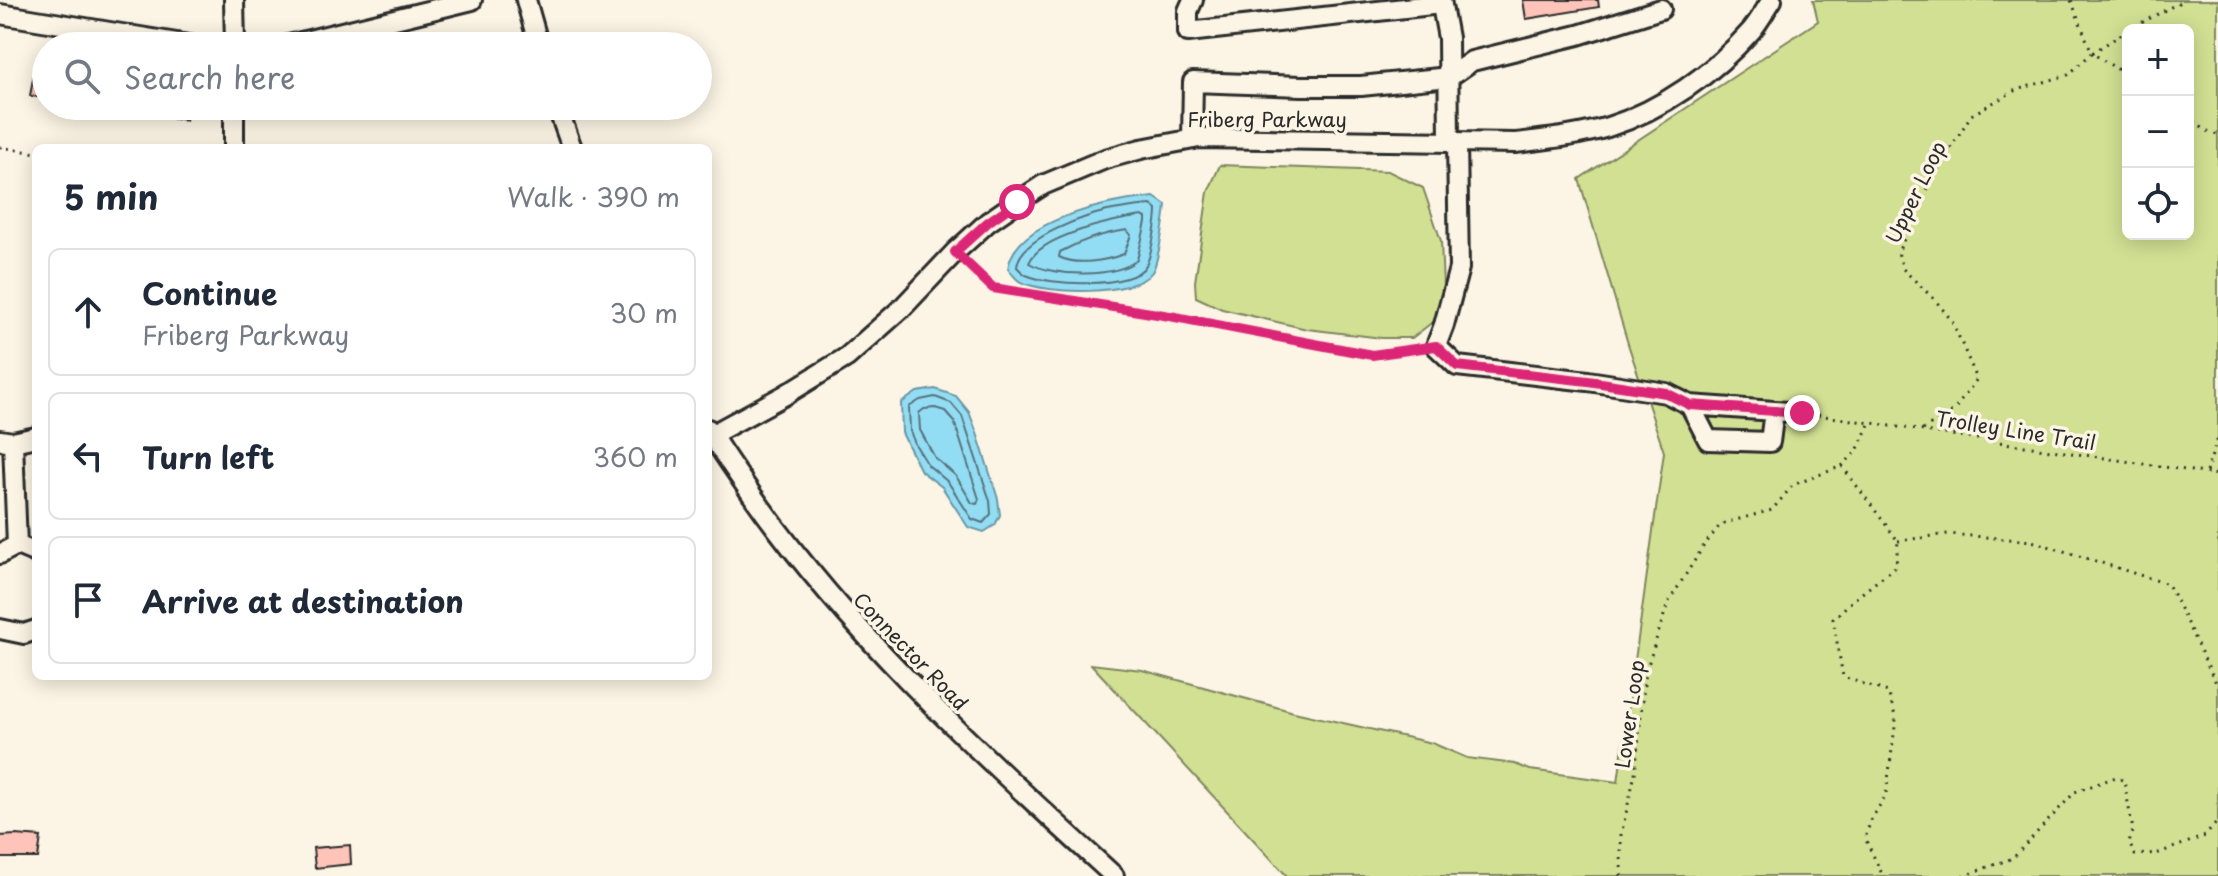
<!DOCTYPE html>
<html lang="en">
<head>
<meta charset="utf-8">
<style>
  :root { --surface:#fff; --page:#f6f6f7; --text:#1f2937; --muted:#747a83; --line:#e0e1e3 }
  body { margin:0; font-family:"Playpen Sans",sans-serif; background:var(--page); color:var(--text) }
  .controls { position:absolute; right:24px; top:24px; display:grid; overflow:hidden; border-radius:12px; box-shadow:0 4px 20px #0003 }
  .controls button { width:72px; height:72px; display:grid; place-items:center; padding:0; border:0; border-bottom:2px solid var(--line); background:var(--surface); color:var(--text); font:40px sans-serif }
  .stop { position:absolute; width:24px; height:24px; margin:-18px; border:6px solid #db2777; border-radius:50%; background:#fff }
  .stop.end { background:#db2777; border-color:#fff; box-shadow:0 2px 8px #0008 }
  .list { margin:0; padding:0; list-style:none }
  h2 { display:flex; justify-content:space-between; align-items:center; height:104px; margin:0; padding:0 32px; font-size:34px }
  h2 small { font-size:26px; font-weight:400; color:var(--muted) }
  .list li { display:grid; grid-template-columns:52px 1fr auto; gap:24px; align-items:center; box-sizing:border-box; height:128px; margin:0 16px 16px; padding:0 16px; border:2px solid var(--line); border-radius:12px }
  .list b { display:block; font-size:30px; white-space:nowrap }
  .list p { margin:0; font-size:26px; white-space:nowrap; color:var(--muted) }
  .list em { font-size:26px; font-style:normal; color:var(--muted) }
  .icon { flex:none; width:44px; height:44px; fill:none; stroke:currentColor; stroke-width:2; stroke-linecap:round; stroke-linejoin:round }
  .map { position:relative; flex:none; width:2218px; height:876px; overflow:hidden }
  .search { position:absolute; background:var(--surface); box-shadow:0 4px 20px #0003; left:32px; top:32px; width:680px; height:88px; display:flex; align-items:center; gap:20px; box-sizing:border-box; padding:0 28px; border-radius:44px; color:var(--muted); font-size:30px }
  .panel { position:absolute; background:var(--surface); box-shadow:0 4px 20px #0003; left:32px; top:144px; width:680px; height:536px; border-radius:12px }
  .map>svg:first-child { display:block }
</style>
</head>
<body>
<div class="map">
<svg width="2218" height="876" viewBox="0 0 2218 876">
  <rect width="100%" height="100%" fill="#fcf5e5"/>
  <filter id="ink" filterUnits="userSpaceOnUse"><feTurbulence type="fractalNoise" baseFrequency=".0125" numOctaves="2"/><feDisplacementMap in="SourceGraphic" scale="16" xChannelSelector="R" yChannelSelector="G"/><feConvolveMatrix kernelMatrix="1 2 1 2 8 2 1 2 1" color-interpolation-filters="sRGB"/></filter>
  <g filter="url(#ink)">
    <!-- green -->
    <g fill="#d2e093" stroke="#7e865f" stroke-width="2" fill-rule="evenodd">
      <path d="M1813,0h405v876h-931l-196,-212 51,6 152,42 138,31 35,15 48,6 15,6 88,12 46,-330 -35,-105 -50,-168 239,-158zM2128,30h60v204h-60z"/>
      <polygon points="1220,165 1388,171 1423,188 1441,241 1443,286 1439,317 1412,338 1382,338 1307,329 1222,309 1196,297 1195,282 1208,192"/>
    </g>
    <!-- water -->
    <g fill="#93ddf4" stroke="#6996a4" stroke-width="2">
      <path d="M1154,197l12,8c-1,12 -8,59 -14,67 -18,25 -106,22 -131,10 -5,-2 -9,-9 -13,-13 6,-51 105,-68 146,-72z"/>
      <polygon points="935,389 956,396 969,412 977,433 998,499 1000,515 995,525 984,532 968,527 942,487 921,471 902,433 901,403 917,392"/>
    </g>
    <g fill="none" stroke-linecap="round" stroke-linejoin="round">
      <!-- shore -->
      <g stroke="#55727b" stroke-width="2">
        <path d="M1151,205l6,5c0,11 -6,47 -11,55 -13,25 -98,20 -120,10 -4,-2 -6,-5 -9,-8 1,-29 71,-53 96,-57 12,-2 25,-4 38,-5z"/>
        <path d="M1142,216l4,2v4l-9,38c-22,18 -83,17 -108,3 11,-28 86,-43 113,-47z"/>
        <path d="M1127,230l4,5 -7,19c-19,7 -47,12 -65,3l1,-5c20,-11 44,-19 67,-22z"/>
        <polygon points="935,397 951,403 962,416 990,501 991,514 983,523 972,519 948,482 928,465 915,444 910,431 909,407 920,400"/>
        <polygon points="935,408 945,411 954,421 979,499 977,504 972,503 956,476 935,458 920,430 919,413 924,409"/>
      </g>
    </g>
    <!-- building -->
    <g fill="#ffc4b9" stroke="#2b2b2b" stroke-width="2">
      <polygon points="1523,0 1598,0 1599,7 1526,19"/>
      <polygon points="34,73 46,75 46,98 30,96"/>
      <polygon points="147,106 189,106 186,120 146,113"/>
      <polygon points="16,835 41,837 38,858 0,858 0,836"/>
      <polygon points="350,845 351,864 315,868 313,848"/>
    </g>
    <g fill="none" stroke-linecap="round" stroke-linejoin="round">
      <!-- minor casing -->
      <g stroke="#2b2b2b" stroke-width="24">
        <g id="minor">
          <polyline points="234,0 235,46"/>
          <polyline points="526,0 539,46"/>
          <polyline points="1193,0 1188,11 1188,32 1441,4"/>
          <polyline points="1441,0 1448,38 1449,142"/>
          <polyline points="0,14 195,46"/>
          <polyline points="285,46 472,0"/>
          <polyline points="557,106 572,148"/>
          <polyline points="1192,139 1193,82 1301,86 1361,86 1449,77 1472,61 1578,35 1661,9"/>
          <polyline points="1457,142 1459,268 1444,325 1436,346 1457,366 1588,381 1666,393 1690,405 1774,411 1770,442 1708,440 1690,405"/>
          <polyline points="234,148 234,106"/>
          <polyline points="1774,411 1802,413"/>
          <path d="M708,429c10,17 22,34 33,50 103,152 239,274 373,397"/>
          <path d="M711,435l74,-40 62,-38 55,-49 53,-56 33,-30 29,-20 26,-17 62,-26 36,-10 58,-11 317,5c31,-4 62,-7 92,-16 54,-17 106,-54 143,-96 8,-9 14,-21 21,-31"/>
          <polyline points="0,440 13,442 36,437"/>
          <polyline points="13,442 17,545"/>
          <polyline points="0,554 17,545 36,553"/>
          <polyline points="0,629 24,634 36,630"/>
        </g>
      </g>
      <!-- path -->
      <g stroke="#2b2b2b" stroke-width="3" stroke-dasharray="2 6" stroke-linecap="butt">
        <polyline points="2128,30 2092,53 2128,76"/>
        <polyline points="2128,30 2184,0"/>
        <polyline points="2188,117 2209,133 2218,135"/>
        <polyline points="0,147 36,153"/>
        <polyline points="968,264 993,288 1170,316 1372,355 1420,348"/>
        <polyline points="1818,415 2218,475"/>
        <polyline points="1923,430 1955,409 1977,379 1952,321 1936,301 1903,269 1898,252 1933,177 1971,115 2016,90 2068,75 2092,53 2071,0"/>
        <polyline points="1842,466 1898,541 1896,566 1852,601 1833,619 1843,677 1888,692 1896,719 1886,795 1871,820 1865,838 1883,876"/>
        <polyline points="2206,472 2218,438"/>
        <polyline points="1898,541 1948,534 2032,541 2168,584 2218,687"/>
        <polyline points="1621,876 1621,835 1635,774 1645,674 1668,603 1703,547 1721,524 1772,510 1793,485 1842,466 1857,451 1870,422"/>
        <polyline points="1963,876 2013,858 2075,792 2116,777 2124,781 2133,830 2129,843 2135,855 2159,853 2205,836 2218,821"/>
      </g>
      <!-- minor -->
      <use href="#minor" stroke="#fcf5e5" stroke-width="18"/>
    </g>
  </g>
  <g fill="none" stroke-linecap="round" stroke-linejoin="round" filter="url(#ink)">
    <!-- route -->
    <polyline stroke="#db2777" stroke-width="10" points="1017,202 988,222 955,252 993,288 1170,316 1372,355 1436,346 1457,366 1588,381 1666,393 1690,405 1802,413"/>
  </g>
  <g text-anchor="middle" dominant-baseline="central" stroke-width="7" stroke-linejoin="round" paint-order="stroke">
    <!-- street labels -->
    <g font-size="20" fill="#2b2b2b" stroke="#fcf5e5">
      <text x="1267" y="119">Friberg Parkway</text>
      <text transform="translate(1915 192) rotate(-64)">Upper Loop</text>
      <text transform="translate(2016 430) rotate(9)">Trolley Line Trail</text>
      <text transform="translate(911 651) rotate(46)">Connector Road</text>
      <text transform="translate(1629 714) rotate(-82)">Lower Loop</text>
    </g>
  </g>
</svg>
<div class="controls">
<button>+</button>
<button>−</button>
<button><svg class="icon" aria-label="locate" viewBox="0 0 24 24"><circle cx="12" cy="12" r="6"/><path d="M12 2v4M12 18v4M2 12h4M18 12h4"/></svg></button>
</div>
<div class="stop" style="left:1017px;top:202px"></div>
<div class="stop end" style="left:1802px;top:413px"></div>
<div class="search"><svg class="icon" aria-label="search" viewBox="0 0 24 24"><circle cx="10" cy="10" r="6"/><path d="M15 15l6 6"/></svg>Search here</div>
<section class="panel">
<h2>5 min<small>Walk · 390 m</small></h2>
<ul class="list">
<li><svg class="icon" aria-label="ahead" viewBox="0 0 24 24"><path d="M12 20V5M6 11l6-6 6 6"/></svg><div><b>Continue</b><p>Friberg Parkway</p></div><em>30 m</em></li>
<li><svg class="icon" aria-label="left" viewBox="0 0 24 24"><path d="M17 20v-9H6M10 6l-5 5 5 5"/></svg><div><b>Turn left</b></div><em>360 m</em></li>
<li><svg class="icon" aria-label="arrive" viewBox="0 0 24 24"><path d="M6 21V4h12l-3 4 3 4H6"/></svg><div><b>Arrive at destination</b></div></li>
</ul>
</section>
</div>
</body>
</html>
